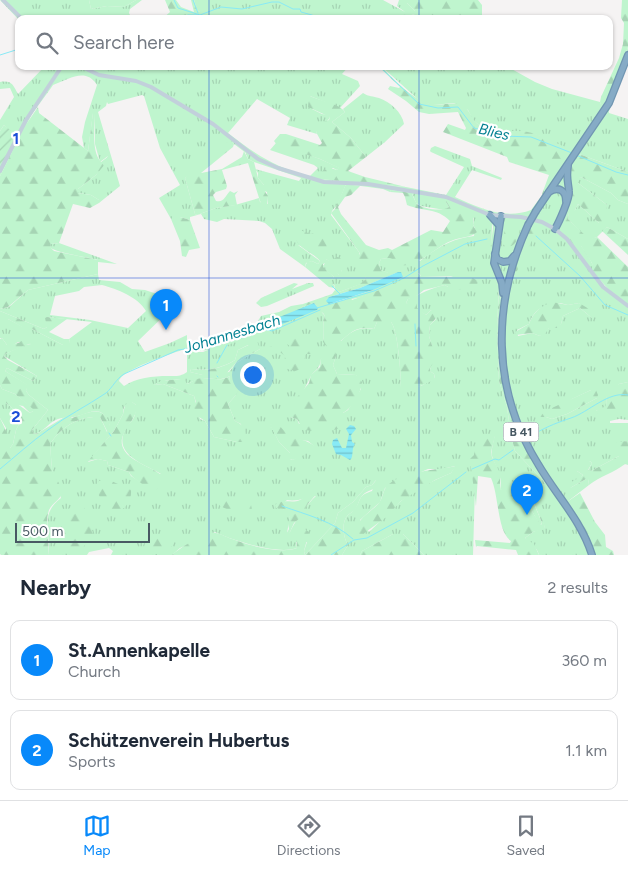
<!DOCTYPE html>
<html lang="en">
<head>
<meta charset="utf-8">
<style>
  :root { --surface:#fff; --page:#f2f2f3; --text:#1f2937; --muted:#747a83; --line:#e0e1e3; --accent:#0889fa }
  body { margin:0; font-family:Figtree,sans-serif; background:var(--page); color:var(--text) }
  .scale { position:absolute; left:15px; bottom:12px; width:135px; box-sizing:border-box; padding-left:5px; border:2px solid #485963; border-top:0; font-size:14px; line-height:18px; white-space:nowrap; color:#485963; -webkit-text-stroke:4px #fff; paint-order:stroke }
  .you { position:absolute; left:252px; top:374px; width:18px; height:18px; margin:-12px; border:4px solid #fff; border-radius:50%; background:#1a73e8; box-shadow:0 0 0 8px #1a73e833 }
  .badge { display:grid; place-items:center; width:32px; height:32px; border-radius:50%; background:var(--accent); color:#fff; font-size:16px; font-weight:700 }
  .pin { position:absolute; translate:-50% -41px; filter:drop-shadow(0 1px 2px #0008) }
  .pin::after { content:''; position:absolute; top:26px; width:18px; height:15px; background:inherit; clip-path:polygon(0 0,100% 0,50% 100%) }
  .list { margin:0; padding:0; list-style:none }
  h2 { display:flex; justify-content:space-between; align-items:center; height:65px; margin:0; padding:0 20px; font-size:21px }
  h2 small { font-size:16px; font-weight:400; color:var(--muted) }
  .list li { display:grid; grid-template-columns:32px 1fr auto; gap:15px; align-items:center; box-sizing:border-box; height:80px; margin:0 10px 10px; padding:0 10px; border:1px solid var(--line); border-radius:10px }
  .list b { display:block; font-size:19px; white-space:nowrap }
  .list p { margin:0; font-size:16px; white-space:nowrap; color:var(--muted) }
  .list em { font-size:16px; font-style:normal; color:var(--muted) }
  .icon { flex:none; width:28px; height:28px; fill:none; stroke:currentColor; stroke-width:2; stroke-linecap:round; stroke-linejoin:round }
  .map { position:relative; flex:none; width:628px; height:555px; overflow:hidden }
  .search { position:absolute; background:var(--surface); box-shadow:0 1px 4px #0004; left:15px; right:15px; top:15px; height:55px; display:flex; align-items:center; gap:12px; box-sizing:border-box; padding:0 18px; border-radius:10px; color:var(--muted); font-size:19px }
  .sheet { height:245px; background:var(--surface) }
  nav { display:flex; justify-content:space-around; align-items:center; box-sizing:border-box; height:70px; border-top:1px solid var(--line); background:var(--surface); font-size:14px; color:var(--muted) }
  nav a { display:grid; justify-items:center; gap:2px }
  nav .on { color:var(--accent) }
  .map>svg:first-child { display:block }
</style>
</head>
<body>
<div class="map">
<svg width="628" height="555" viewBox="0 0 628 555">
  <defs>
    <pattern id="grass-tufts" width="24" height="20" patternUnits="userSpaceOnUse" patternTransform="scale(1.25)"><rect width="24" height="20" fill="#bff5ce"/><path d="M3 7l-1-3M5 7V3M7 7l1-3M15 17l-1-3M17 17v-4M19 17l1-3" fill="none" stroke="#a6d4b4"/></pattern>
    <pattern id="forest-firs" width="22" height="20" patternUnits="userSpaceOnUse" patternTransform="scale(1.25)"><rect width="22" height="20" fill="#bff5ce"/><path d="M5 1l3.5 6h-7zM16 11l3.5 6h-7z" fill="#a6d4b4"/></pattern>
    <pattern id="garden-furrows" width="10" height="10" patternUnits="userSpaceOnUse" patternTransform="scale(1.25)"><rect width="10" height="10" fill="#bff5ce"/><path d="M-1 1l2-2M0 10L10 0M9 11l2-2" fill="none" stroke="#a6d4b4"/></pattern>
    <pattern id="water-rules" width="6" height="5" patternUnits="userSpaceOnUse" patternTransform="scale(1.25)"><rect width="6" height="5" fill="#88eaf6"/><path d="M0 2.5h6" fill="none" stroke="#71c1cb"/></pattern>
  </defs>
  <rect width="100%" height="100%" fill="#f5f3f3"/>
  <!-- grass -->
  <g fill="url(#grass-tufts)" fill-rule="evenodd">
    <polygon points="0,0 89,0 91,9 107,6 124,7 136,0 142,0 130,9 129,13 131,17 135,19 19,20"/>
    <polygon points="194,0 383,0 405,12 397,6 399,0 407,0 407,3 415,11 415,14 408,16 393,15 394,19 198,19 204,15 197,10"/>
    <path d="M628,47v16l-19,48v2l19,6v53l-49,-18 -8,44 -10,23c10,13 22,25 30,40 3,6 4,12 8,18 8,11 18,18 29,26v77l-9,2 -12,12 -1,10 -10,5 24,-12 8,1v20l-9,-1 -9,2v2h18v18h-3l-6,15 -28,15h-3l4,-8 -2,-2 -13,10 6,4 -13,13 16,-9h2l1,6 -22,17 15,23 13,30h-56c-2,-9 -9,-10 -14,-17l8,-6 12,-5 -17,-38 14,34 -2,2 -7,-12 -11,-26 1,-4 -23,7c3,-15 -4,-21 -8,-34 -2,-4 3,-18 3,-24l-21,23 -3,10 4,21 -2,69h-49l-21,-21h-10l-31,17 -2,4h-18l6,-10c-5,-8 -7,-23 0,-30 2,-2 5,-3 6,-5 8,-9 2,-14 18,-19l4,-11 -4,5 -6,2 -13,15 -15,11 -3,10 -30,32 -1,-4 3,-9h-11l1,6c-19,7 -63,-7 -82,-16l-35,16 -8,7h-61l2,-4 -4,-3 -20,4 -2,3h-39c4,-22 -10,-40 13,-57l-9,-28 -2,-26c12,-18 29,-28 50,-27l7,15 3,-6c-8,-23 -18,-13 -36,-9 -5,1 -11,0 -16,2 -9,3 -14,13 -24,15l-2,-4 16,-20 -19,-15 -3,-4 1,-6 -22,-14 2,-3 26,13 4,-5 -33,-20 1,-2 19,-9 7,-1 -13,-2 -6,4 -5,-1 -5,-7h-2v-19h8l15,8 9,2 31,16 7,-3 -1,-3 23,-17 -45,-5v10l-3,2 -44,-18v-2l9,-2 19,-17 70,-16 1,6 21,2 12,7 13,1 24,8 -3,10 3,3 -31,30 7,11 25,-9 17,-8v8l6,1 -3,4 9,4h4l31,-13 2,-3 22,-7v-8l3,-5 18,-4 12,-6 12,-2 -1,3 12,-4 11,13c-3,8 -1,18 -2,26l18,-1c10,-10 18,-15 33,-12l3,-7h14c7,8 10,53 10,65l20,-1 14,-8 -1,-4 -4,-3 2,-25 -3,-10 1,-11 6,-6 -5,-9 -5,5 -20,-12 2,-4c13,-5 22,-11 37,-14l3,2h26l-23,-11h-30l-2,-3c-18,8 -55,28 -74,26l28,-9 25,-18 -9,4 -1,-3 -7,-3 -2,-7 2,-4c10,-3 27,1 39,2 16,-13 33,-23 54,-25l1,-8 -2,-3 1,-7 -28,-16 3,5 -4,3 -24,-4 -5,-3 -4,-10 -21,-3 -1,2 -7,-3 -37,-5 -8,20 -6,7 -1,4 28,37 7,27 -5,5 -22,8 -4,-2v-4l-5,-5 4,-4 -12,-10 4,-5 7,5 6,8 3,-5 -16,-11v-4l-28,-10 22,16 -2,3 -6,-3 -6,2 -1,4 -25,-18 -8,-20 -7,-6 -6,-2 -35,-2 -7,3 -13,-3 -3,-5 -11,3v3l-10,-3 -9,2 -12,-21 21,-13 -20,-37 -16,-52 -2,-1 -34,9 -1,-2 -1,4 -8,6 22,74 -21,17v-3l-8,-5 -13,-2v-4l18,-14 12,-19 -8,6 -5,-18v-31h-2l-5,38 -4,-3 -2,-11 3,-15 12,-37c-11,-18 -28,-6 -44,0l-2,3 -19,26 -32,62v-8l9,-38 -5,-5 -4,6v-11l14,-23 -4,-9 -10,1v-7c12,-2 13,3 18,12l27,-28h304l-7,8 16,7 2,5 -20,22 -30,-12 2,13 10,5 7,1 1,2 -1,2 -13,13 1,2 -30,-9 3,-7 -33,-19 -29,34c27,21 48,35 82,43l8,-8 -4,-3 -44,-15 6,-7 44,16 20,9 -3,2 -4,-2 -14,11 87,8 40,8 18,-28 -33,-15 -1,-1 1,-3 4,-2 35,13 2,7 30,12 -1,2 -29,-10 -17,27c24,11 50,23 76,13l37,-50 -28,-24 -13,-4 -34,-1 -13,-5 -7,-6 -5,-10 -14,-7 -21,2 -12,-3 -40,-36h125l29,16 17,7 48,13 2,5 15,-29zM230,141l16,12 2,6 6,3 47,16 -2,3 -44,-12 3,4v5l6,7v6l3,1 1,12 -8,-2 -1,-4 -24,7 -19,3 -19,7 -2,-1 -10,-36zM492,223l3,6 -3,34 8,19 1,10 -3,36 2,35 4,22 10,40 10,21 26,42 -35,-37 -4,-15 -4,-29 -8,-26 -2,-54 2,-40 -8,-24zM102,285c15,4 36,12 44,26l-18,17 -38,-8 -40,-5 5,-19 24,-5 5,-4zM560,303l8,2 11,-2 13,15 -12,-10 -17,8 -2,8 -12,4 -9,8 -8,-3 -14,3 -1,-6 12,-6c7,-18 14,-17 31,-21zM248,345l12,4 -24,14 -7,9 -26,3 -13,-3 1,-3c16,2 29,0 44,-9l3,-10zM182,350h5v22c-7,5 -12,4 -19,4 -15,0 -32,2 -44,10l-5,-5c2,-11 51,-27 63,-31zM336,356l-3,9 4,9 19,1 5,14 -13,21 -5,3v3l-44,8 -2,-5 -7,-2c7,-14 14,-27 21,-41 4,-7 9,-6 10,-17zM230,376l-1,5 7,14 -8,9 7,17 6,3 2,18h-6l-23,-5 -9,-16 -5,-2 -6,-23 -31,-12 -9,1c7,-5 18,-5 27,-6l6,5c4,-2 8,-4 12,-5 10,-3 19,4 31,-3zM592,386l5,12 -30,16 -15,5 -6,-2 26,-18 19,-9zM132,402l4,3c-1,3 0,9 -2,12 -2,5 -7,8 -9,13 -12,25 19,34 36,44l-16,11 -14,-9 -2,-4 -21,-7 -1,-4 -9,-2 -10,3 26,-31 9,-17 1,-7zM270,424l24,15 14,2 6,5 -21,14 -3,-1v-6l-11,-11 -8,-16 -1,2zM455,466l-4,7c-16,7 -38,17 -51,29 -11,10 -20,20 -31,30l-9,-12 20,-18 5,-14 43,-19h14zM316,496c-9,8 -21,25 -26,36l-3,1 3,-16 -7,-8 -4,-2 8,-7c11,2 19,-3 29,-4z"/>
    <path d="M363,93c6,4 10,3 16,5 11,4 23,14 25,26l-19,18 -19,15 -15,-19 -19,-16 13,-10 -2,-3z"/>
    <polygon points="581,177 611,193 618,200 628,204 628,239 607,227 597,237 589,240 568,219 569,213 575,210 578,204 599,223 607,205 578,183 578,178"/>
    <path d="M59,243l58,21 -19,-2v-2c-11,-3 -42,-7 -49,-13l2,-3z"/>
    <polygon points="294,283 298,284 292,289 308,283 313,283 314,286 267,306 261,307 256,303 261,298"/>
    <polygon points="0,385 2,389 15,394 33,408 33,411 30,413 23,406 6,403 22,416 22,418 16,430 13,444 10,448 5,448 6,428 0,418"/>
  </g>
  <!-- forest -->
  <g fill="url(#forest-firs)">
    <polygon points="165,0 176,0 181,7 194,12 191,0 194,0 197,10 200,12 205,12 206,13 198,19 162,19 170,12"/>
    <polygon points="407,0 478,0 482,5 482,19 394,19 393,15 396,11 408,16 415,14 415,11 407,3"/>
    <polygon points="622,0 628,0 628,47 617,78 602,108 600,102 601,97 619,58 623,44 624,23 621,18"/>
    <path d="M378,66h3c12,13 34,36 51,38 10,2 22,-3 30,1 10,6 9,17 21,22 15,7 29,2 45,5 16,3 31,13 46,19l-30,44 -2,-1 7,-19 -40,-13 -2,-5 -64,-25 5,-8 17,6 1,-2 -8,-16 -29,2 -10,-2 -13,-11 -18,-12 2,-3 9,2 1,-1z"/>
    <path d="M310,96c11,5 30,8 35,16l-13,10 19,16 15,19 -18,14 17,6 41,10 -87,-8 -3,-3c6,-6 13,-9 21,-6l2,-2 -19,-9 -43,-14 -3,-4 6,-7h6l34,11 2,-2 -6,-11 4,-9 9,-3 1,-3 -22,-10 1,-10z"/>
    <path d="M38,107l1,6 49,38 5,-39 2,1c0,15 -4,38 6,49l8,-6 1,2 -14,17 -18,14v4l13,2 8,5v3l-9,5 -17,-4 -14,39 -8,1 -1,3 4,4 44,9v14l-70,16 -20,17 -8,2v-133l25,-50z"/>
    <path d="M230,140l4,4 -1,3 -32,26 21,-4 20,-12 2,-6 4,8 6,3 4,16 6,7v5l4,6 -1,10h-4l-3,-5 -12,-38 -26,7 5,16 -1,3 -10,3 -3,3 3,6c8,2 9,-5 14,-10l4,2 4,-2 -3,4 2,10 -21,3 -19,7 -2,-1 -10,-36 6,-8z"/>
    <polygon points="579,154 628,172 628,204 618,200 611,193 581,177 578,179 578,183 607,205 606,222 603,224 599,223 578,204 573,214 569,213 568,219 589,239 597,237 628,267 628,305 612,293 598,278 593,270 592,263 581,246 575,246 562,230 561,221 571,198 569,171"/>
    <path d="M346,184l14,2 -9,9 -6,2 -7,10 3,7 25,31 13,5 9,-2 4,2 39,-20 12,2 7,-11c-14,-14 -26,-9 -43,-16l-2,-8 -2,-4 -13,-1 1,-2 21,3c1,4 3,8 5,11 7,5 25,8 32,3l-3,-5 -13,-4 1,-1 19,4 21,11 -1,13 4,7c-6,6 -18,5 -26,9 -18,7 -33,28 -54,24 -4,-8 -8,-8 -16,-6l-2,4 2,7 8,3v3l-29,12 -31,9v7l22,-6 1,2c23,-8 44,-15 64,-29l5,5 48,1 8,3 1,3 -4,4 -24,4 -4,-1 2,-3 -3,-2 -21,5 -10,8 -6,1 -2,4 4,1 5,-2 2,1v5l9,7 5,-5 4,2 2,5 -7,8 -1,11 7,22 -6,10v3l4,3 1,5c-10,5 -23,13 -34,8 0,-12 -3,-57 -10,-65h-14l-3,7c-26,-6 -26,14 -47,18l-4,-5c1,-8 -1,-18 2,-26l-2,-3 -6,-3 1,-2 -4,-5 -12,4 1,-3 29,-10 3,-4 4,2 21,-8 6,-5 -9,-21 3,-4 -1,-2 -28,-39 4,-4z"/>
    <polygon points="174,217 180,217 190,220 200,248 189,250 186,257 182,256 180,241 171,219"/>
    <polygon points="492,221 494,223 495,229 492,263 500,282 501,292 498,328 500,363 504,385 514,425 524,446 550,488 515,451 511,436 507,407 499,381 497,327 499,288 491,263 490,253 493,227"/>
    <path d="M536,222l2,6 -21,43 -8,20c3,-23 13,-47 23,-68z"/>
    <path d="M514,224l6,4c-1,8 -4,20 -14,19l-4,-4 3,-14 4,-4z"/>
    <polygon points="607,227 628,239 628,255 602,231"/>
    <path d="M297,229l14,5 5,-2c15,9 10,13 10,27l4,2 7,-4 6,2 5,5 -1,4 -6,3 2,7c-7,-4 -10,-11 -17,-15l-3,1v3l11,10 -3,4 4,6 -1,1 -5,-1 -24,-20 2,-5 5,-1 6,3 2,-3c-9,-11 -30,-14 -23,-32z"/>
    <path d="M552,302l16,3 11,-2 10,6 5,7 -2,2 -12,-10 -17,8 -2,8 -4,4h-8l-4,6 -5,2 -8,-3 -16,2 -1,-3 14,-8c5,-13 11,-17 23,-22z"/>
    <polygon points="0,311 44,329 47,327 45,318 47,317 67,319 49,332 64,339 69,339 70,342 68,345 63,345 32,329 24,332 22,331 22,327 8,319 0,319"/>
    <path d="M258,324l1,1 -1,4 -22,7 -2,3 1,3c-14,6 -30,11 -45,7l3,-5z"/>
    <polygon points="301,336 312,338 312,340 308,341 308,344 313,347 312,350 314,354 306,354 304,357 305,366 304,368 295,371 284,368 285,356 280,352 269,349 269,347 279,344 287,348 291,347 287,344 285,339"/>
    <path d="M2,338l5,7c10,1 15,-7 24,-2l-26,11 -1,2 4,4 29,16 -4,5 -26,-13 -2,3 23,14 -2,6 3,4 19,15 -16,20 2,4 4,-1 30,-18 4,3c13,-4 30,-14 37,4 2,5 1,7 -1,11l-8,-16c-21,-1 -38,9 -50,27l2,26 11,21c-3,10 -10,11 -14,19 -5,15 1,30 -1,45h-47l-1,-1v-136l8,17 -2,13h4l3,-4 3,-14 6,-12v-2l-16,-13 1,-4 2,-1 21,15 3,-2v-2l-18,-15 -13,-5 -2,-4v-46z"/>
    <path d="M257,341l3,8 -24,14 -11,12 -14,2 -21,-5 1,-3c16,2 30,0 44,-9l3,-10z"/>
    <path d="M331,349l4,2 1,5 -3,9 4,9 19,1 6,7c-1,11 -9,25 -19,31 0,3 2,5 1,8 -1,14 -32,10 -41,9l-6,-11 -7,-2 -2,-5 5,-10 16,-19 2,-8 9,-8 1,-8 4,-6z"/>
    <path d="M230,376l-1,5 8,2 2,5 -3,7 -8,9 7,17c10,4 13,12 8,21h-6l-23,-5 -9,-16 -9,-6 -2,-8 2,-5 -2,-6 -31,-12 -9,1 -8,4 15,-8 20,-2h3l3,5c5,-2 10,-6 15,-6 10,0 19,4 28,-2z"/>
    <polygon points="628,382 628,400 620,400 618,408 598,414 596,413 596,411 606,406 607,390 619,384"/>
    <polygon points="591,383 593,383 598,395 597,398 567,414 552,419 546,417 540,417 541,413 591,390"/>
    <path d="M131,401l5,4c4,17 -26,29 -9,49 6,7 25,14 33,20l6,-1 2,5 -4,9 -10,3 -6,-1c-6,-7 -15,-9 -19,-17l-21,-7 -1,-4 -9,-2 -10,2 26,-30 9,-17 2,-9z"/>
    <path d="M270,424l9,1c14,18 20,10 36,21l-13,10 -9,4 -3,-1v-6l-11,-11 -8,-15 -2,8 -2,-2v-7z"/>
    <path d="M493,432h3l-5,20 1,5 8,16v17l22,-12 3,3 -3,6 11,26 8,12 1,-2 -14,-35 17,38 -1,3 -11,3 -8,6 9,6 5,11h-21l-2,-5 -39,-4 -1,1 -1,-7 35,3 1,-2c-14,-9 -12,-46 -20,-63l-13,-2 -2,30 -6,-47 4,-4c0,-11 13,-15 19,-23z"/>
    <path d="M628,441v24l-3,-1c-11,9 -25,12 -36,21l-1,-6h-2l-16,9 -2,-1v-3l14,-8 1,-1 -6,-4v-2l7,-6 6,-2 2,2 -4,7 3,1 28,-15 -3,-12 1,-2z"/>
    <path d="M456,466l-5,7 -16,7 -34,21 -16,17 -26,19c-5,-19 8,-21 19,-33 6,-6 4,-15 11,-20 15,-13 48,-14 67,-18z"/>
    <path d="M381,475l3,5c-5,8 -10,8 -19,13 -6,4 -6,11 -10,17 -2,2 -5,3 -7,5 -7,7 -5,22 0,30l-6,10h-170c8,-7 34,-24 44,-22 3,0 8,3 11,4 17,7 53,18 70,11l-1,-15 7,-5 6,4 -5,19 1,4 30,-32 3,-10 15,-11 13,-15 6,-2z"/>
    <path d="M107,479l24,11c1,12 -7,21 -18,23 -9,-6 -15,-17 -17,-27l3,-5z"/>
    <path d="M311,492h7l-10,12 -7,13 -7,6 -4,9 -6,6 5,-9 -1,-6 2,-6 -5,-2 -2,-6 -7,-1 -1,-3c8,-7 17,-1 25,-5 4,-2 8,-6 11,-8z"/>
    <polygon points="580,493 595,522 605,535 606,547 613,551 614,555 595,555 582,525 567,502"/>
    <polygon points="238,497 250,499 252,510 247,514 231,511 220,506 219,503 222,498"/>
    <path d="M76,504h7l11,32 -13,13 -8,3c-12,-6 -19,-27 -10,-39 3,-3 10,-6 13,-9z"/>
    <polygon points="393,534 403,534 424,555 360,555 362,551"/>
    <path d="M163,536l10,5 -1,5c-8,6 -14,9 -24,8l-4,-4 1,-9 5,-4z"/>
  </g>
  <!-- garden -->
  <polygon fill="url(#garden-furrows)" points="4,125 15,134 16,138 0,168 0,131"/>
  <!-- pitch -->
  <polygon fill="#bff5ce" points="89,0 136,0 124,7 107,6 91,9"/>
  <!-- water -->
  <g fill="url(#water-rules)">
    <polygon points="398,272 401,272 403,277 373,290 329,304 326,301 329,297 360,288"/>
    <polygon points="314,303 318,308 317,310 275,327 272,326 272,320"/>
    <path d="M350,425l4,1 2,3 -5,6 1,7 3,2c-4,5 -1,13 -5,16l-9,-5 -5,-1 -4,-10 1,-4 4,-2 5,10h4l3,-14 -3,-5z"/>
  </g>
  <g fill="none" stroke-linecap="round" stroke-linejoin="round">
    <!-- stream -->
    <g stroke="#88eaf6" stroke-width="1">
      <polyline points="174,0 178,8 200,15 221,7 242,9 272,2 279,2 293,9 300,9 301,12 312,15 320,19"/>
      <polyline points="193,0 198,13"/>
      <polyline points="188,15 197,15"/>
      <polyline points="0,55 19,49"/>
      <polyline points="379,66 419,104 438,108 458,107 474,128 503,136 531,137 572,153"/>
      <polyline points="576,155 616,172 628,175"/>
      <polyline points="536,236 580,276 605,305 628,315"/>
      <polyline points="332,286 340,294"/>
      <polyline points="317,308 374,291 404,278 423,266 465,244 487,239"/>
      <polyline points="415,324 416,346"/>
      <path d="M207,348l12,-3 1,-4 14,-6h6l1,3 6,-2 2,-3c8,-1 15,-5 23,-2l48,-21"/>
      <polyline points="217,363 227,345"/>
      <polyline points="217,376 218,377"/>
      <polyline points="109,433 111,436"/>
      <path d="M536,433c12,-7 23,-11 35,-15 18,-6 37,-27 57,-23"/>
      <path d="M0,469c16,-13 31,-27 48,-39 18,-14 39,-24 58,-37 7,-6 10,-14 18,-19l54,-24c12,-1 22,-7 34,-10 20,-6 41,-11 61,-16"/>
      <polyline points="472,469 495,459 499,460 513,450"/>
      <path d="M282,506c25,9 51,15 71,33"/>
      <polyline points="331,555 354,540 367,538 413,513 466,472"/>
    </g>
    <!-- highway casing -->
    <g stroke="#7196b2" stroke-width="8">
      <g id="highway">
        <path d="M549,192c9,-6 17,-2 17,9"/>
        <polyline points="536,211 609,103 628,55"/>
        <polyline points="490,215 498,224"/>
        <polyline points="501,216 494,263 502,283 503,293"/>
        <path d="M528,225c-36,78 -37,164 10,239 18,31 43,56 54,91"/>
        <path d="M555,229c4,-7 15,-31 14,-38 -1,-9 -3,-15 -1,-25"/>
        <polyline points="495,254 497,259 503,262 510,261 514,256"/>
      </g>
    </g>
    <!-- secondary -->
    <g stroke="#c2d0db" stroke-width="4">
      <polyline points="3,0 22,19"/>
      <polyline points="80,66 99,75 136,81 151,87 213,124 258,159 278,168 324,182 368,184 446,197 490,215 521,217 542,222 555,229 567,239 603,287 628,306"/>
      <polyline points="0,171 26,120 62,66"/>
    </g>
    <!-- highway -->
    <use href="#highway" stroke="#86abc6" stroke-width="5.5"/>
    <!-- highway-bridge casing -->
    <g stroke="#7196b2" stroke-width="8" stroke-linecap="butt">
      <polyline id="highway-bridge" points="528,225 536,211"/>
    </g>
    <!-- highway-bridge -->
    <use href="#highway-bridge" stroke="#86abc6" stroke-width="5.5"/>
  </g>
  <!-- grid -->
  <path fill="none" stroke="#1d4ed8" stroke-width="1" stroke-opacity="0.55" d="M209,0v19M419,0v19M209,66v489M419,66v489M0,278h628"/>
  <g text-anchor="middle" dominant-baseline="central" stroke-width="4.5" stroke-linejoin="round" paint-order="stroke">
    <!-- shield labels -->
    <rect fill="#fff" stroke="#7f8b92" stroke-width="1" x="503.5" y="422.5" width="35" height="19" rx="4"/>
    <g font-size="12" font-weight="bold" fill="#485963">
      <text x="521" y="432">B 41</text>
    </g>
    <!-- water labels -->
    <g font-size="15" font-style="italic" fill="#048293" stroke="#fff">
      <text transform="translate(494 132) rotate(13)">Blies</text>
      <text transform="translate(232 334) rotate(-17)">Johannesbach</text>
    </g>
  </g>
  <g font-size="16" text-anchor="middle" font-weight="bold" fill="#1d4ed8" stroke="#fff" stroke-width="4.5" stroke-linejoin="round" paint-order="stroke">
    <text x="16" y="144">1</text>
    <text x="16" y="422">2</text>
  </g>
</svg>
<div class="scale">500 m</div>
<div class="you"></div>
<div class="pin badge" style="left:166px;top:330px">1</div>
<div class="pin badge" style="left:527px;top:515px">2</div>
<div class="search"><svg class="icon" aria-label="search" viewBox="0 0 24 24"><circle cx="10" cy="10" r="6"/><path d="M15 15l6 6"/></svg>Search here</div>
</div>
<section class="sheet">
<h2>Nearby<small>2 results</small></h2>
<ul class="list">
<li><span class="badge">1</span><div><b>St.Annenkapelle</b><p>Church</p></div><em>360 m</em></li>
<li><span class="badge">2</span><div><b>Schützenverein Hubertus</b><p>Sports</p></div><em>1.1 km</em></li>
</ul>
</section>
<nav>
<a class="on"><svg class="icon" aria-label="map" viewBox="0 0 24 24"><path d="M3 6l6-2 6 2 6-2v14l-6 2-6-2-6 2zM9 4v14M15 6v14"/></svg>Map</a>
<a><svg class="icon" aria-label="directions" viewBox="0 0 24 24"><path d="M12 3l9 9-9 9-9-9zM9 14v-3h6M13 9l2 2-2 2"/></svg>Directions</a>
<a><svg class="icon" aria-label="saved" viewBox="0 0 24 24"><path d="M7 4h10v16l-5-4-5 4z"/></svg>Saved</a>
</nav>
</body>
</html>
